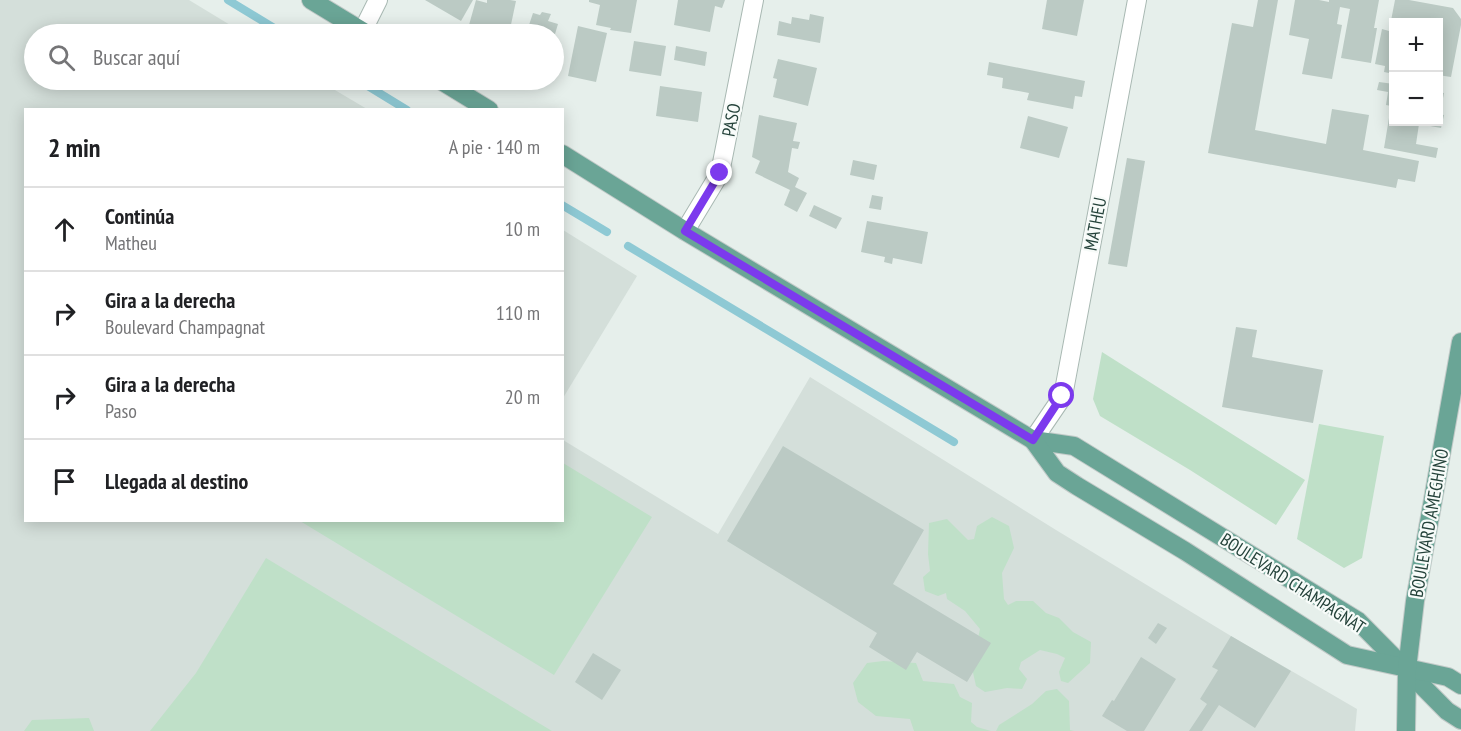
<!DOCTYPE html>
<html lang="es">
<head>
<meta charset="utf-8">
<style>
  :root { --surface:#fff; --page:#f6f6f6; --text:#202124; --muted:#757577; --line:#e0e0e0 }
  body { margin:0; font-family:"PT Sans Narrow",sans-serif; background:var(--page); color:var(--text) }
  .controls { position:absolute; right:18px; top:18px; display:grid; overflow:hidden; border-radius:0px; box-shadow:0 3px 15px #0003 }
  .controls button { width:54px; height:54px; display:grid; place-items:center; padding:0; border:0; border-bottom:2px solid var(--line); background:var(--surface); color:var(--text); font:30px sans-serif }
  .stop { position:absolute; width:18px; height:18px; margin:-14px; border:4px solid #7c3aed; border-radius:50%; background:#fff }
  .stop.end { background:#7c3aed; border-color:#fff; box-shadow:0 2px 6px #0008 }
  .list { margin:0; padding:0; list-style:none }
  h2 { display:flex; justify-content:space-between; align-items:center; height:78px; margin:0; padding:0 24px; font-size:26px }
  h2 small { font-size:20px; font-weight:400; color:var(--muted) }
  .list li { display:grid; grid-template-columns:39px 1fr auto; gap:18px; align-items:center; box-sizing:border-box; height:84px; padding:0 24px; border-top:2px solid var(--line) }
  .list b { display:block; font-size:22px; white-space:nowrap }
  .list p { margin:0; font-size:20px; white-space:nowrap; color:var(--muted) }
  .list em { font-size:20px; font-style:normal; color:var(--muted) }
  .icon { flex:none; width:33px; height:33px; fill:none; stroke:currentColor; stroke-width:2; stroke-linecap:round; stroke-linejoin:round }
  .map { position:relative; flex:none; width:1461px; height:731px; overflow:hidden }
  .search { position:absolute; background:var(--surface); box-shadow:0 3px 15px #0003; left:24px; top:24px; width:540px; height:66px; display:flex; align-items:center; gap:15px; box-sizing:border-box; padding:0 21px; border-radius:33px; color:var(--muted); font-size:22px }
  .panel { position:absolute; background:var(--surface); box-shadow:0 3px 15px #0003; left:24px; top:108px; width:540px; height:414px; border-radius:0px }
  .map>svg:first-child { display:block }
</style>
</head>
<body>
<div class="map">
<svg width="1461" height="731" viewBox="0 0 1461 731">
  <rect width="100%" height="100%" fill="#e6efeb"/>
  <!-- built -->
  <g fill="#d4dfda">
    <polygon points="0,0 189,0 245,34 34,34 34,80 318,80 367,109 26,110 26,520 562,520 563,440 718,534 810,377 1056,530 1231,636 1357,709 1355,731 0,731"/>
    <polygon points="563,230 637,276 563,398"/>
  </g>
  <!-- green -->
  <g fill="#bfe0c8">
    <polygon points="1102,352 1305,480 1276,525 1190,470 1100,416 1093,399"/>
    <polygon points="1319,424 1384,436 1362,558 1344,568 1297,539"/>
    <polygon points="563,463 652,517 554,675 300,521 562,520"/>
    <polygon points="992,517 1009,526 1014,548 1002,573 1004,599 1008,605 1016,601 1033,601 1046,613 1059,618 1073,632 1091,642 1090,663 1068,683 1061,681 1059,672 1065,658 1057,654 1040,650 1021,662 1019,669 1027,679 1022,689 1007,688 985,692 976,686 972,668 980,629 965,611 947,599 946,593 938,596 925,591 923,577 930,571 928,554 929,523 947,519 968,540 974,539 977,526"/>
    <polygon points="266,558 552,731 150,731 196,673"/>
    <polygon points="883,661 916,663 923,681 954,684 960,697 972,703 971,722 977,727 991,731 914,731 910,719 876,716 858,702 853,683 867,663"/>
    <polygon points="1057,689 1069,701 1070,730 1074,731 996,731 999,725 1032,704 1046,691"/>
    <polygon points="89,718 94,731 24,731 32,720"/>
  </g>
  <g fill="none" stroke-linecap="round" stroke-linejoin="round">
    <!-- stream -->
    <g stroke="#8ec9d4" stroke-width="8">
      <polyline points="228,0 284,34"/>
      <polyline points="358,80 407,110"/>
      <polyline points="562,205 607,232"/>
      <polyline points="628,246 954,442"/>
    </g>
  </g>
  <!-- building -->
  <g fill="#bbcac4">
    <polygon points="425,0 473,0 461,21"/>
    <polygon points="476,0 487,3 487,0 510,0 516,1 509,34 485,34 469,25"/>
    <polygon points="589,0 637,0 631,33 610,30 611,28 596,25 600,5 589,2"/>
    <polygon points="678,0 725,0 722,8 715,6 710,32 674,25"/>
    <polygon points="1047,0 1084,0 1077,36 1042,29"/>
    <polygon points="1258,0 1278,0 1255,130 1326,144 1332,109 1369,115 1363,150 1419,161 1415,182 1398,179 1396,188 1208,153 1232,23 1253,27"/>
    <polygon points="1295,0 1319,0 1329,2 1329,0 1379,0 1374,28 1377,28 1371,63 1341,58 1350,9 1340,7 1337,24 1342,25 1332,79 1302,74 1309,39 1289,35"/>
    <polygon points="1395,0 1409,0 1453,8 1461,19 1461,25 1451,77 1438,75 1438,22 1394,22 1394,74 1384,72 1385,66 1375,64 1382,29 1389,31"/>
    <polygon points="542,12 551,14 548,21 558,24 555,34 526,34 533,13 540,15"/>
    <polygon points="810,14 824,17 820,43 777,35 779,21 791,24 792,17 809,20"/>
    <polygon points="578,26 607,33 596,82 568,76"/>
    <polygon points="634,41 666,46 661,76 629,71"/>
    <polygon points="676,46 707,52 705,66 674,60"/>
    <polygon points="778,59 817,68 808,106 773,97 777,79 773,78"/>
    <polygon points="989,62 1085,81 1082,97 1075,96 1073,109 1027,100 1029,93 1002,88 1003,78 987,75"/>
    <polygon points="1379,82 1394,84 1394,122 1438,122 1438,92 1444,93 1440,114 1444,115 1441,128 1419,124 1416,144 1438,148 1436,158 1384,148 1391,106 1386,105 1388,92 1377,90"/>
    <polygon points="660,86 702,92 698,122 656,116"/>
    <polygon points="759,115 797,123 793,141 800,142 798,149 792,148 788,172 799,178 795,187 807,193 797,212 784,205 790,190 755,173 760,161 752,157"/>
    <polygon points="1028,116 1068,127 1059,158 1020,148"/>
    <polygon points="1127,158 1145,161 1127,267 1108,264"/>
    <polygon points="853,160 877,165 874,180 850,175"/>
    <polygon points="872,195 883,197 881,210 869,208"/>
    <polygon points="814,205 842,218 836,229 809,216"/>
    <polygon points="867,221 928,232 922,264 893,258 892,264 884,262 885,257 861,252"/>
    <polygon points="1236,327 1257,330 1252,357 1323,370 1313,423 1222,407"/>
    <polygon points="783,446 924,530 893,584 991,643 967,682 917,652 906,670 869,647 877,633 727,541"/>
    <polygon points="1158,623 1167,628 1156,644 1148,638"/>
    <polygon points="1231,636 1291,671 1255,728 1219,705 1202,731 1189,731 1207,704 1200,699 1218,670 1212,667"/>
    <polygon points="593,653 621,670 602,700 575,682"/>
    <polygon points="1141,657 1176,679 1144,731 1127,731 1102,716 1112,700 1114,701"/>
  </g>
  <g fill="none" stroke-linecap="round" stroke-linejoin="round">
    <!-- minor casing -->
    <g stroke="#a8b8b2" stroke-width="20">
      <g id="minor">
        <polyline points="362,32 378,0"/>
        <polyline points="685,231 720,173 754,0"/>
        <polyline points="1033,440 1063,396 1137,0"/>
      </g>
    </g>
    <!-- major casing -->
    <g stroke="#c2cac8" stroke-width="20">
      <g id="major">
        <polyline points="311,0 367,34"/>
        <polyline points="440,80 489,110"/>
        <polyline points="562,154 685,231 1033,440 1074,446 1358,621 1447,711 1461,720"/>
        <polyline points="1033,440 1057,473 1077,486 1185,551 1347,655 1448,677 1461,685"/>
        <polyline points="1406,731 1407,669 1415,601 1461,342"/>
      </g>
    </g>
    <!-- minor -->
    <use href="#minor" stroke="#fff" stroke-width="18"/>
    <!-- major -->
    <use href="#major" stroke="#6aa596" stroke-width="18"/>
  </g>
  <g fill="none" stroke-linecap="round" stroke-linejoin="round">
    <!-- route -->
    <polyline stroke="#7c3aed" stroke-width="8" points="720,173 685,231 1033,440 1062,396"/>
  </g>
  <g text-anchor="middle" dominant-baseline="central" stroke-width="4.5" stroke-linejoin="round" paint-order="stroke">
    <!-- street labels -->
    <g font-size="18" fill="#24423a" stroke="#f7fbf9">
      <text transform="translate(731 120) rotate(-79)">PASO</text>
      <text transform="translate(1095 224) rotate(-79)">MATHEU</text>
      <text transform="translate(1429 523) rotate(-80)">BOULEVARD AMEGHINO</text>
      <text transform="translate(1293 583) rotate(33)">BOULEVARD CHAMPAGNAT</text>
    </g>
  </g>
</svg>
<div class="controls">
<button>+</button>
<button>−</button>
</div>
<div class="stop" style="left:1062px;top:396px"></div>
<div class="stop end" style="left:720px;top:173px"></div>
<div class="search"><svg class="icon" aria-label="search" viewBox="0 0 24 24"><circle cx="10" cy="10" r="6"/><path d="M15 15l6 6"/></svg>Buscar aquí</div>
<section class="panel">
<h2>2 min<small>A pie · 140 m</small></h2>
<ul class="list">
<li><svg class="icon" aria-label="ahead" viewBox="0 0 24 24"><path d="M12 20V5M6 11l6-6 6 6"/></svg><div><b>Continúa</b><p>Matheu</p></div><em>10 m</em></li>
<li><svg class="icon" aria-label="right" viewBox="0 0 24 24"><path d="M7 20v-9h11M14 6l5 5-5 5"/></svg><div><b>Gira a la derecha</b><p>Boulevard Champagnat</p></div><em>110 m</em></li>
<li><svg class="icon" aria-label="right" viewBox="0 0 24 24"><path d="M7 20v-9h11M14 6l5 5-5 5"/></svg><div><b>Gira a la derecha</b><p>Paso</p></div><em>20 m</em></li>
<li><svg class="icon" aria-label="arrive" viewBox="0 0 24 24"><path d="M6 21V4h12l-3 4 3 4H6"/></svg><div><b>Llegada al destino</b></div></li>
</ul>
</section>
</div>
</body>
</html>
